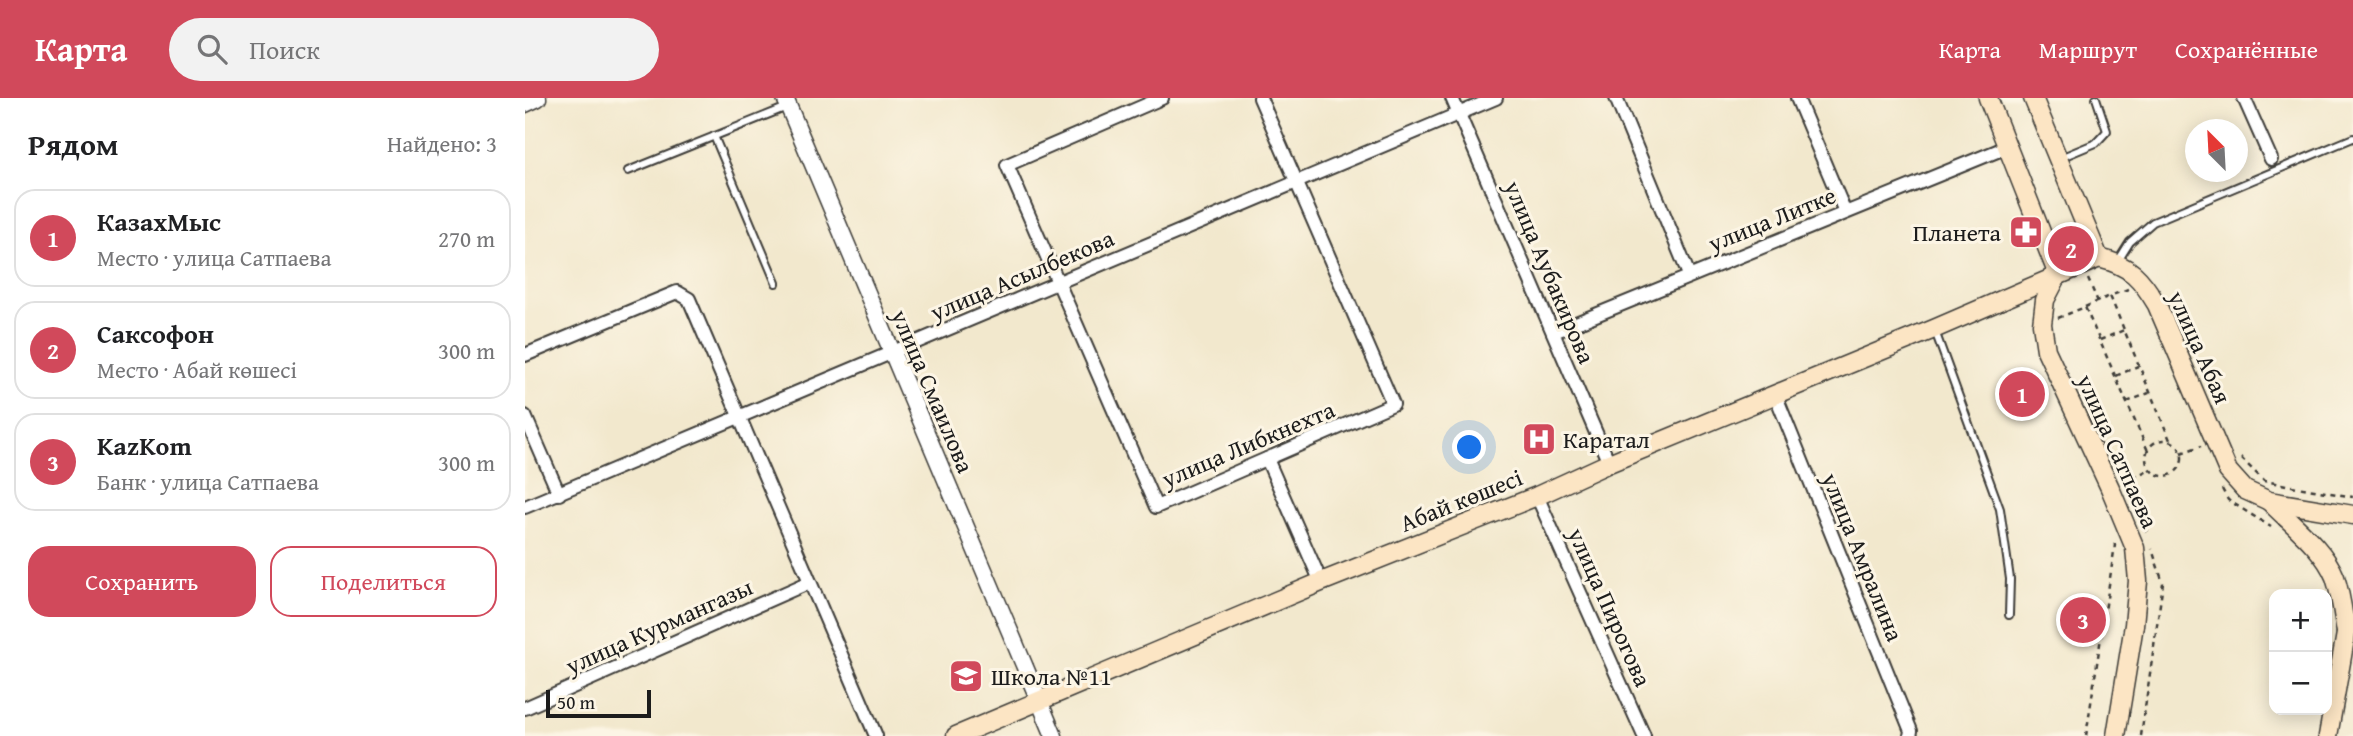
<!DOCTYPE html>
<html lang="ru">
<head>
<meta charset="utf-8">
<style>
  :root { --surface:#fff; --page:#f2f2f2; --text:#202124; --muted:#757577; --line:#e0e0e0; --accent:#d1495b }
  body { margin:0; font-family:"Gentium Book Plus",serif; background:var(--page); color:var(--text) }
  .controls { position:absolute; right:21px; bottom:21px; display:grid; overflow:hidden; border-radius:14px; box-shadow:0 4px 18px #0003 }
  .controls button { width:63px; height:63px; display:grid; place-items:center; padding:0; border:0; border-bottom:2px solid var(--line); background:var(--surface); color:var(--text); font:35px sans-serif }
  .compass { position:absolute; left:1660px; top:21px; width:63px; height:63px; border-radius:50%; background:var(--surface); box-shadow:0 4px 18px #0003; rotate:336deg }
  .scale { position:absolute; left:21px; bottom:18px; width:105px; box-sizing:border-box; padding-left:7px; border:4px solid #1c1c1c; border-top:0; font-size:19px; line-height:24px; white-space:nowrap; color:#1c1c1c; -webkit-text-stroke:5px #fcf5e5; paint-order:stroke }
  .you { position:absolute; left:945px; top:350px; width:24px; height:24px; margin:-18px; border:5px solid #fff; border-radius:50%; background:#1a73e8; box-shadow:0 0 0 10px #1a73e833 }
  .badge { display:grid; place-items:center; width:46px; height:46px; border-radius:50%; background:var(--accent); color:#fff; font-size:23px; font-weight:700 }
  .pin { position:absolute; translate:-50% -50%; border:4px solid #fff; box-shadow:0 2px 7px #0006 }
  .list { margin:0; padding:0; list-style:none }
  h2 { display:flex; justify-content:space-between; align-items:center; height:91px; margin:0; padding:0 28px; font-size:30px }
  h2 small { font-size:23px; font-weight:400; color:var(--muted) }
  .list li { display:grid; grid-template-columns:46px 1fr auto; gap:21px; align-items:center; box-sizing:border-box; height:98px; margin:0 14px 14px; padding:0 14px; border:2px solid var(--line); border-radius:21px }
  .list b { display:block; font-size:26px; white-space:nowrap }
  .list p { margin:0; font-size:23px; white-space:nowrap; color:var(--muted) }
  .list em { font-size:23px; font-style:normal; color:var(--muted) }
  .actions { display:flex; gap:14px; padding:21px 28px }
  .actions a { flex:1; padding:16px 0; border:2px solid var(--accent); border-radius:21px; text-align:center; font-size:24px; color:var(--accent) }
  .actions .main { background:var(--accent); color:#fff }
  .icon { flex:none; width:38px; height:38px; fill:none; stroke:currentColor; stroke-width:2; stroke-linecap:round; stroke-linejoin:round }
  .map { position:relative; flex:none; width:1828px; height:638px; overflow:hidden }
  header { display:flex; align-items:center; gap:42px; box-sizing:border-box; height:98px; padding:0 35px; background:var(--accent); color:#fff }
  header strong { font-size:33px }
  nav { display:flex; gap:38px; margin-inline-start:auto; font-size:24px }
  .search { width:490px; height:63px; background:var(--page); display:flex; align-items:center; gap:18px; box-sizing:border-box; padding:0 24px; border-radius:38px; color:var(--muted); font-size:26px }
  main { display:flex }
  aside { flex:1; background:var(--surface) }
  .map>svg:first-child { display:block }
</style>
</head>
<body>
<header>
<strong>Карта</strong>
<div class="search"><svg class="icon" aria-label="search" viewBox="0 0 24 24"><circle cx="10" cy="10" r="6"/><path d="M15 15l6 6"/></svg>Поиск</div>
<nav><a>Карта</a><a>Маршрут</a><a>Сохранённые</a></nav>
</header>
<main>
<aside>
<h2>Рядом<small>Найдено: 3</small></h2>
<ul class="list">
<li><span class="badge">1</span><div><b>КазахМыс</b><p>Место · улица Сатпаева</p></div><em>270 m</em></li>
<li><span class="badge">2</span><div><b>Саксофон</b><p>Место · Абай көшесі</p></div><em>300 m</em></li>
<li><span class="badge">3</span><div><b>KazKom</b><p>Банк · улица Сатпаева</p></div><em>300 m</em></li>
</ul>
<div class="actions"><a class="main">Сохранить</a><a>Поделиться</a></div>
</aside>
<div class="map">
<svg width="1828" height="638" viewBox="0 0 1828 638">
  <rect width="100%" height="100%" fill="#fcf5e5"/>
  <filter id="ink" filterUnits="userSpaceOnUse"><feTurbulence type="fractalNoise" baseFrequency=".0143" numOctaves="2"/><feDisplacementMap in="SourceGraphic" scale="14" xChannelSelector="R" yChannelSelector="G"/><feConvolveMatrix kernelMatrix="1 2 1 2 8 2 1 2 1" color-interpolation-filters="sRGB"/></filter>
  <filter id="wash" filterUnits="userSpaceOnUse"><feTurbulence type="fractalNoise" baseFrequency=".00686" numOctaves="4" result="noise"/><feDisplacementMap in="SourceGraphic" scale="28" xChannelSelector="R" yChannelSelector="G"/><feGaussianBlur stdDeviation="1.57" result="paint"/><feColorMatrix in="noise" values="0 0 0 0 0 0 0 0 0 0 0 0 0 0 0 0 0 1.4 0 .05"/><feComposite in="paint" operator="in"/></filter>
  <g filter="url(#wash)">
    <rect width="100%" height="100%" fill="#f2e8cd"/>
  </g>
  <g filter="url(#ink)">
    <g fill="none" stroke-linecap="round" stroke-linejoin="round">
      <!-- service casing -->
      <g stroke="#3c3b37" stroke-width="10">
        <g id="service">
          <polyline points="189,38 251,185"/>
          <polyline points="1535,60 1571,45 1582,33 1571,0"/>
          <polyline points="103,73 262,9"/>
          <polyline points="1593,163 1605,144 1628,124 1828,40"/>
          <polyline points="1410,233 1475,411 1485,481 1484,517"/>
        </g>
      </g>
      <!-- minor casing -->
      <g stroke="#3c3b37" stroke-width="16">
        <g id="minor">
          <polyline points="637,0 482,67 631,409 868,306 735,0"/>
          <polyline points="927,0 1084,365"/>
          <polyline points="1091,0 1164,177"/>
          <polyline points="1272,0 1320,114"/>
          <polyline points="1719,0 1746,61"/>
          <polyline points="1029,234 1482,49"/>
          <polyline points="0,257 152,194 164,201 351,638"/>
          <polyline points="1250,296 1386,633 1385,638"/>
          <polyline points="0,318 34,396"/>
          <polyline points="742,361 796,484"/>
          <polyline points="1012,398 1119,638"/>
          <polyline points="0,409 971,0"/>
          <polyline points="0,610 285,484"/>
        </g>
      </g>
      <!-- tertiary casing -->
      <g stroke="#3c3b37" stroke-width="19">
        <g id="tertiary">
          <polyline points="260,0 529,638"/>
          <polyline points="0,6 13,0"/>
        </g>
      </g>
      <!-- secondary casing -->
      <g stroke="#3c3b37" stroke-width="21">
        <g id="secondary">
          <polyline points="1463,0 1533,177 1520,202 1517,226 1521,252 1585,390 1610,450 1613,483 1609,527 1591,638"/>
          <polyline points="1508,0 1574,160"/>
          <path d="M1574,160c32,8 42,20 58,47l71,166 17,19 24,11 84,14"/>
          <path d="M1744,403c22,23 54,46 66,76 6,18 8,37 11,55"/>
          <polyline points="431,638 796,484 1012,398 1084,365 1409,231 1574,160"/>
          <polyline points="1803,638 1823,524"/>
        </g>
      </g>
      <!-- path -->
      <g stroke="#3c3b37" stroke-width="2.5" stroke-dasharray="5 5" stroke-linecap="butt">
        <polyline points="1563,181 1573,204"/>
        <polyline points="1603,191 1585,198 1645,342"/>
        <polyline points="1560,209 1585,198"/>
        <polyline points="1533,220 1560,209 1623,353"/>
        <polyline points="1575,242 1599,232"/>
        <polyline points="1591,278 1613,268"/>
        <polyline points="1602,304 1624,295"/>
        <circle cx="1639" cy="360" r="18"/>
        <polyline points="1656,355 1676,348"/>
        <polyline points="1716,360 1739,383 1828,399"/>
        <polyline points="1605,381 1622,435"/>
        <polyline points="1599,384 1625,371"/>
        <polyline points="1697,391 1703,402 1746,429"/>
        <polyline points="1561,638 1590,447 1588,441"/>
        <polyline points="1616,638 1638,485 1627,451"/>
      </g>
      <!-- service -->
      <use href="#service" stroke="#fff" stroke-width="6"/>
      <!-- minor -->
      <use href="#minor" stroke="#fff" stroke-width="12"/>
      <!-- tertiary -->
      <use href="#tertiary" stroke="#fff" stroke-width="16"/>
      <!-- secondary -->
      <use href="#secondary" stroke="#fce5c4" stroke-width="18"/>
    </g>
  </g>
  <!-- icons -->
  <defs>
    <g id="pharmacy-square" transform="scale(1.75)"><rect x="-9" y="-9" width="18" height="18" rx="4" fill="#d1495b" stroke="#fcf5e5"/><path d="M-2-6h4v4h4v4h-4v4h-4v-4h-4v-4h4Z" fill="#fff"/></g>
    <g id="hospital-square" transform="scale(1.75)"><rect x="-9" y="-9" width="18" height="18" rx="4" fill="#d1495b" stroke="#fcf5e5"/><path d="M-5-5h3v3.5h4V-5h3V5h-3V1.5h-4V5h-3Z" fill="#fff"/></g>
    <g id="school-square" transform="scale(1.75)"><rect x="-9" y="-9" width="18" height="18" rx="4" fill="#d1495b" stroke="#fcf5e5"/><path d="M0-5L7-2L0 1L-7-2ZM-4 1L0 2.5L4 1V4Q0 6-4 4Z" fill="#fff"/></g>
  </defs>
  <g fill-rule="evenodd">
    <use href="#pharmacy-square" x="1501" y="134"/>
    <use href="#hospital-square" x="1014" y="341"/>
    <use href="#school-square" x="441" y="578"/>
  </g>
  <g text-anchor="middle" dominant-baseline="central" stroke-width="6" stroke-linejoin="round" paint-order="stroke">
    <!-- street labels -->
    <g font-size="24" fill="#1c1c1c" stroke="#fcf5e5">
      <text transform="translate(1247 121) rotate(-22)">улица Литке</text>
      <text transform="translate(1025 174) rotate(67)">улица Аубакирова</text>
      <text transform="translate(497 177) rotate(-23)">улица Асылбекова</text>
      <text transform="translate(1675 249) rotate(66)">улица Абая</text>
      <text transform="translate(408 293) rotate(67)">улица Смаилова</text>
      <text transform="translate(723 346) rotate(-23)">улица Либкнехта</text>
      <text transform="translate(1593 353) rotate(66)">улица Сатпаева</text>
      <text transform="translate(936 402) rotate(-22)">Абай көшесі</text>
      <text transform="translate(1338 459) rotate(68)">улица Амралина</text>
      <text transform="translate(1085 509) rotate(66)">улица Пирогова</text>
      <text transform="translate(134 528) rotate(-24)">улица Курмангазы</text>
    </g>
    <!-- poi labels -->
    <g font-size="24" fill="#1c1c1c" stroke="#fcf5e5" text-anchor="start">
      <text x="1476" y="134" text-anchor="end">Планета</text>
      <text x="1038" y="341">Каратал</text>
      <text x="466" y="578">Школа №11</text>
    </g>
  </g>
</svg>
<div class="controls">
<button>+</button>
<button>−</button>
</div>
<svg class="compass" viewBox="-18 -18 36 36"><path d="M0-13l5 13h-10z" fill="#e53935"/><path d="M0 13l5-13h-10z" fill="#757577"/></svg>
<div class="scale">50 m</div>
<div class="you"></div>
<div class="pin badge" style="left:1497px;top:296px">1</div>
<div class="pin badge" style="left:1546px;top:151px">2</div>
<div class="pin badge" style="left:1558px;top:522px">3</div>
</div>
</main>
</body>
</html>
